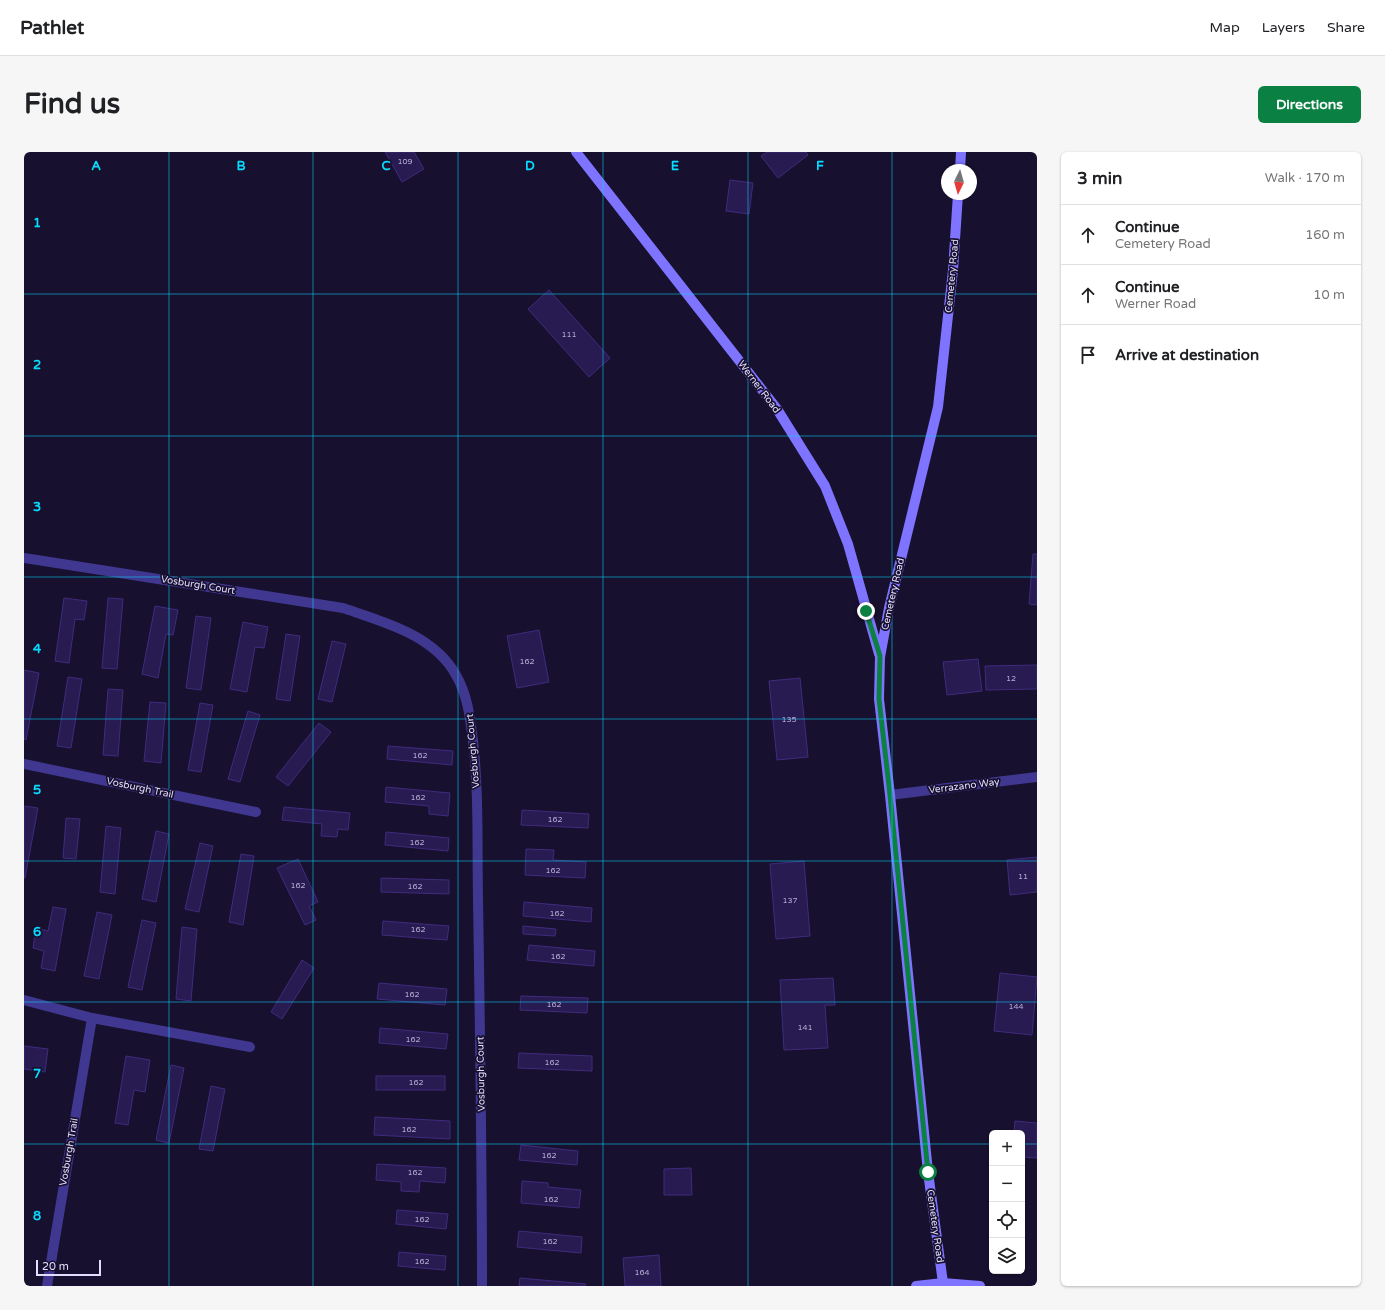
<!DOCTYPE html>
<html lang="en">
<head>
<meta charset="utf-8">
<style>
  :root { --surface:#fff; --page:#f6f6f6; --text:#202124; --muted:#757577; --line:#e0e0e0; --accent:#0b8043 }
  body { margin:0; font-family:"Varela Round",sans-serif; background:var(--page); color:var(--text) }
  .controls { position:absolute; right:12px; bottom:12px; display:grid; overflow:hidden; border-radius:6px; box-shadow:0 1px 3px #0004 }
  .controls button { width:36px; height:36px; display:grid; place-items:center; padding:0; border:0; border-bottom:1px solid var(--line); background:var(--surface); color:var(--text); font:20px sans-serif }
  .compass { position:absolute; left:917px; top:12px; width:36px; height:36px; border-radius:50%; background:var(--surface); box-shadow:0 1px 3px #0004; rotate:185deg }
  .scale { position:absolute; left:12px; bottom:10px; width:65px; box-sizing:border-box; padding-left:4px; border:2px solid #e3ddff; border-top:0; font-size:11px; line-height:14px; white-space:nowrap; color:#e3ddff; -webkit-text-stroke:3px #17102e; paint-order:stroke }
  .stop { position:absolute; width:12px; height:12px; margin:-9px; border:3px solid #0b8043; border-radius:50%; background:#fff }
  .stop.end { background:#0b8043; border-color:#fff; box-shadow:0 1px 4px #0008 }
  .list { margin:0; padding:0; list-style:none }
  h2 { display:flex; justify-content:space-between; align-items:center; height:52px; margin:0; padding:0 16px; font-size:17px }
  h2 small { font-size:13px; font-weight:400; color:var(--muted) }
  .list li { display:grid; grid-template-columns:26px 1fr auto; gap:12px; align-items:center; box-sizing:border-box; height:60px; padding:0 16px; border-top:1px solid var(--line) }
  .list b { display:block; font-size:15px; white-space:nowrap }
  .list p { margin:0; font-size:13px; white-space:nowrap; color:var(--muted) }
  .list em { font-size:13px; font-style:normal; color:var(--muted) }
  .icon { flex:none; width:22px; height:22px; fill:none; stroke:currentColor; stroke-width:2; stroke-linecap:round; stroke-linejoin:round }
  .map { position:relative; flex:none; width:1013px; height:1134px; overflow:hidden; border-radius:6px }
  header { display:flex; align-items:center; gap:24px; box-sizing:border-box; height:56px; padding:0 20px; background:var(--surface); border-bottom:1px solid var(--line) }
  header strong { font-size:19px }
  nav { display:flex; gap:22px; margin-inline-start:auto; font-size:14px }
  .intro { display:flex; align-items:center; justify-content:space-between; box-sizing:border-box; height:96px; padding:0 24px }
  h1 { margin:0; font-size:28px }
  .button { padding:10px 18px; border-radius:6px; background:var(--accent); color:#fff; font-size:14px; font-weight:700 }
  main { display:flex; gap:24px; padding:0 24px }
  aside { flex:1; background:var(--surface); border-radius:6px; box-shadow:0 1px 3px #0004 }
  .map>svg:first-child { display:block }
</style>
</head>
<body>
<header>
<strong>Pathlet</strong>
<nav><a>Map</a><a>Layers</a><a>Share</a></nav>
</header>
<div class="intro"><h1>Find us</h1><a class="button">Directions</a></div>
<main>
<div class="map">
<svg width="1013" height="1134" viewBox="0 0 1013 1134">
  <rect width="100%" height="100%" fill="#17102e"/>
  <!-- building -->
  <g fill="#281b51" stroke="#402b7e">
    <polygon points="361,0 390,0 400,17 378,30"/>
    <polygon points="743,0 782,0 784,3 754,26 737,4"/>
    <polygon points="706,28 729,31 725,62 702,59"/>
    <polygon points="525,138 586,206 565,225 504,157"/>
    <polygon points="1009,402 1013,402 1013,453 1005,452"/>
    <polygon points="40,446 63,449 60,468 51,467 45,511 31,509"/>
    <polygon points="84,446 99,447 93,517 78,516"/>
    <polygon points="131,454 154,458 149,483 142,482 134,526 118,522"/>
    <polygon points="172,464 187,466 177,538 162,536"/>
    <polygon points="219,470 244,475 240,496 231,495 223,540 206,537"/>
    <polygon points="515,478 525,530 493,536 483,484"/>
    <polygon points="262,482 276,484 266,549 252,547"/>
    <polygon points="308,489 322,492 308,550 294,547"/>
    <polygon points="954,507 958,539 923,543 919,510"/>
    <polygon points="1013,513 1013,537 962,538 961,514"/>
    <polygon points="0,518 15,521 2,588 0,587"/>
    <polygon points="44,525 58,527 47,596 33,594"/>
    <polygon points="776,526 784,605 753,608 745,529"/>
    <polygon points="84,537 99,538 94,604 79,603"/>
    <polygon points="126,550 142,551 137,611 120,609"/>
    <polygon points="176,551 189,553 177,620 164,618"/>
    <polygon points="224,559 236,563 216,630 204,627"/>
    <polygon points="295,571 307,580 264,634 252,625"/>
    <polygon points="364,594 429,599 428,613 363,607"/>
    <polygon points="362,635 426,641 424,664 405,662 405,654 361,650"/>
    <polygon points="0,654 14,656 1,726 0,726"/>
    <polygon points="260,655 326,661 324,678 314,677 313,685 297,684 298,672 258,668"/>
    <polygon points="498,658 565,662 564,676 497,673"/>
    <polygon points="42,666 56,667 52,707 39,706"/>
    <polygon points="82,674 97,676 91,742 76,740"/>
    <polygon points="132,679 145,682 132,750 118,747"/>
    <polygon points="362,680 425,686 424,699 361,693"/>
    <polygon points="176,691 189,694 175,760 161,757"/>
    <polygon points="502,697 530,698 529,708 562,710 561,726 501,723"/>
    <polygon points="217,702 230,704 219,773 205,770"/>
    <polygon points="1013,705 1013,740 986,743 983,708"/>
    <polygon points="274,707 294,750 285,754 292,768 281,773 253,716"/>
    <polygon points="780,709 786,784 752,787 746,712"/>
    <polygon points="357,726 425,728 425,742 357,740"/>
    <polygon points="500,750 568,756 567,770 499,764"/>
    <polygon points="29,755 42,757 31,819 17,816 20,799 9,796 12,776 24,779"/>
    <polygon points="73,760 88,763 75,827 60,824"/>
    <polygon points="118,768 132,771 118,838 104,835"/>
    <polygon points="359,769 425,774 423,788 358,783"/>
    <polygon points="499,774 532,777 531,784 499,782"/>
    <polygon points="158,775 173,777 167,849 152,847"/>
    <polygon points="505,793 571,799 570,814 503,808"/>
    <polygon points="278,808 290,816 258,867 247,860"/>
    <polygon points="976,821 1013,825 1008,883 970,879"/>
    <polygon points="809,826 811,853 801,853 804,896 760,898 756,828"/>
    <polygon points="355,831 423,837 421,853 353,847"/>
    <polygon points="497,844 564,846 563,861 496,858"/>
    <polygon points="356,876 424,882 422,897 355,891"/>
    <polygon points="0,894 24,897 21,920 0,917"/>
    <polygon points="495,901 568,904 568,919 494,916"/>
    <polygon points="102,904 126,908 121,940 110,938 104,973 91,971"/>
    <polygon points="147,913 160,916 145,991 132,988"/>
    <rect x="352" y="924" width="69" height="14"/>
    <polygon points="187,934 201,937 189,999 175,997"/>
    <polygon points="351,965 426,969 426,987 350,983"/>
    <polygon points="991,969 1013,971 1013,1006 998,1005 998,981 990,981"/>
    <polygon points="497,993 554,999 553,1013 495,1008"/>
    <polygon points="353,1012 422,1016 421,1031 396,1029 395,1040 377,1039 377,1030 352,1028"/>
    <polygon points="667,1016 668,1043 640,1043 640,1017"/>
    <polygon points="498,1029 524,1031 524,1035 557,1038 555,1056 497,1051"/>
    <polygon points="373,1058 424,1062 422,1077 372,1072"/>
    <polygon points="495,1079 558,1085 557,1101 493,1095"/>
    <polygon points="375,1100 422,1104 421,1118 374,1114"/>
    <polygon points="635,1103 637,1134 601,1134 599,1106"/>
    <polygon points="496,1126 562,1132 561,1134 495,1134"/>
  </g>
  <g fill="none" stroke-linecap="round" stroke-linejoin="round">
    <!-- street -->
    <g stroke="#403890" stroke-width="10">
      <path d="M0,406l319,50c41,14 91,27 113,67 12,21 14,43 17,66 6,52 4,105 5,157 2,130 4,259 4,388"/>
      <polyline points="0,612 232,660"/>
      <polyline points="866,643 1013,625"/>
      <polyline points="0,848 68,866 226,895"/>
      <polyline points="23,1134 68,866"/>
    </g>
    <!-- secondary -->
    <g stroke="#7e74ff" stroke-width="10">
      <polyline points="552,0 753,257 801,334 824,392 855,502"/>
      <polyline points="936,18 937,0"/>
      <polyline points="919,1131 904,1020 866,643 855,547 856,505 865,456 914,255 929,118 934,42"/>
      <polyline points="892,1134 919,1131 956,1134"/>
    </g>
  </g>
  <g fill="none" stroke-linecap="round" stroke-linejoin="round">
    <!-- route -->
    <polyline stroke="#0b8043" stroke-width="5" points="842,459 856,504 855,547 866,643 904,1020"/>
  </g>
  <!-- grid -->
  <path fill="none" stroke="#09dbff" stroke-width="1" stroke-opacity="0.55" d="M145,0v1134M289,0v1134M434,0v1134M579,0v1134M724,0v1134M868,0v1134M0,142h1013M0,284h1013M0,425h1013M0,567h1013M0,709h1013M0,850h1013M0,992h968M998,992h15"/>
  <g text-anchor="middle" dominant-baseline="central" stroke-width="3.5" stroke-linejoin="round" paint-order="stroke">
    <!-- number labels -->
    <g font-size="8" fill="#b4acd4">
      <text x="381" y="9">109</text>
      <text x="545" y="182">111</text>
      <text x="503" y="509">162</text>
      <text x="987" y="526">12</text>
      <text x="765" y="567">135</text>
      <text x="396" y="603">162</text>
      <text x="394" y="645">162</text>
      <text x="531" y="667">162</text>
      <text x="393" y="690">162</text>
      <text x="529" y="718">162</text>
      <text x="999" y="724">11</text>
      <text x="274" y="733">162</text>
      <text x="391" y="734">162</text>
      <text x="766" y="748">137</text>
      <text x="533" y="761">162</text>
      <text x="394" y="777">162</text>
      <text x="534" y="804">162</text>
      <text x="388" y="842">162</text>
      <text x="530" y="852">162</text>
      <text x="992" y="854">144</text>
      <text x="781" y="875">141</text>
      <text x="389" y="887">162</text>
      <text x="528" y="910">162</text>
      <text x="392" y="930">162</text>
      <text x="385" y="977">162</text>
      <text x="525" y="1003">162</text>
      <text x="391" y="1020">162</text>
      <text x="527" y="1047">162</text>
      <text x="398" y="1067">162</text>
      <text x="526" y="1089">162</text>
      <text x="398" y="1109">162</text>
      <text x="618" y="1120">164</text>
    </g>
    <!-- street labels -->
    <g font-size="10" fill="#e3ddff" stroke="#17102e">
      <text transform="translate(928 124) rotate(-85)">Cemetery Road</text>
      <text transform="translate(735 235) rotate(53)">Werner Road</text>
      <text transform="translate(174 433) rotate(9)">Vosburgh Court</text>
      <text transform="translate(869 442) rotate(-77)">Cemetery Road</text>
      <text transform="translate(449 599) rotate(-95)">Vosburgh Court</text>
      <text transform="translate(940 634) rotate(-7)">Verrazano Way</text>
      <text transform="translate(116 636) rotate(12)">Vosburgh Trail</text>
      <text transform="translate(457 922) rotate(-91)">Vosburgh Court</text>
      <text transform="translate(45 1000) rotate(-80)">Vosburgh Trail</text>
      <text transform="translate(911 1074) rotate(82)">Cemetery Road</text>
    </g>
  </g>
  <g font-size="13" text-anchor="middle" font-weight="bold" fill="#09dbff" stroke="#17102e" stroke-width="3.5" stroke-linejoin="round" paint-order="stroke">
    <text x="72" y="18">A</text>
    <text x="217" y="18">B</text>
    <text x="362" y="18">C</text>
    <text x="506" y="18">D</text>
    <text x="651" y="18">E</text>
    <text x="796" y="18">F</text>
    <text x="13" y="75">1</text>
    <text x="13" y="217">2</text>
    <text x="13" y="359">3</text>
    <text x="13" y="501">4</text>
    <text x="13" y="642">5</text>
    <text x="13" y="784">6</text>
    <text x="13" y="926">7</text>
    <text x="13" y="1068">8</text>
  </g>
</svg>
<div class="controls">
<button>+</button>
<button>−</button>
<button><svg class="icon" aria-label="locate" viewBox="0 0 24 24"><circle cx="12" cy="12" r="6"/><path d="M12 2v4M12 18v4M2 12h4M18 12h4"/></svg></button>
<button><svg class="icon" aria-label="layers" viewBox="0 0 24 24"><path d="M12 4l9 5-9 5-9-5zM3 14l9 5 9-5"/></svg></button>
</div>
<svg class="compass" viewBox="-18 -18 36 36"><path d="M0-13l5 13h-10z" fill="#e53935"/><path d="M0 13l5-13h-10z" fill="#757577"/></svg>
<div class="scale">20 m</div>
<div class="stop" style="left:904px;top:1020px"></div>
<div class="stop end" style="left:842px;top:459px"></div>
</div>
<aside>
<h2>3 min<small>Walk · 170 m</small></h2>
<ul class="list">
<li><svg class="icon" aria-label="ahead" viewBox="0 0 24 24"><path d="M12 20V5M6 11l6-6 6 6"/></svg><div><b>Continue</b><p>Cemetery Road</p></div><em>160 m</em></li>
<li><svg class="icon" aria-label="ahead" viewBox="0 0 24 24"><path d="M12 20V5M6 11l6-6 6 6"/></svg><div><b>Continue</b><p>Werner Road</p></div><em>10 m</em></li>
<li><svg class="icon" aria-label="arrive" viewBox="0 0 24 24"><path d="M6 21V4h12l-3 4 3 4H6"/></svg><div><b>Arrive at destination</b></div></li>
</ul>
</aside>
</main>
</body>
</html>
